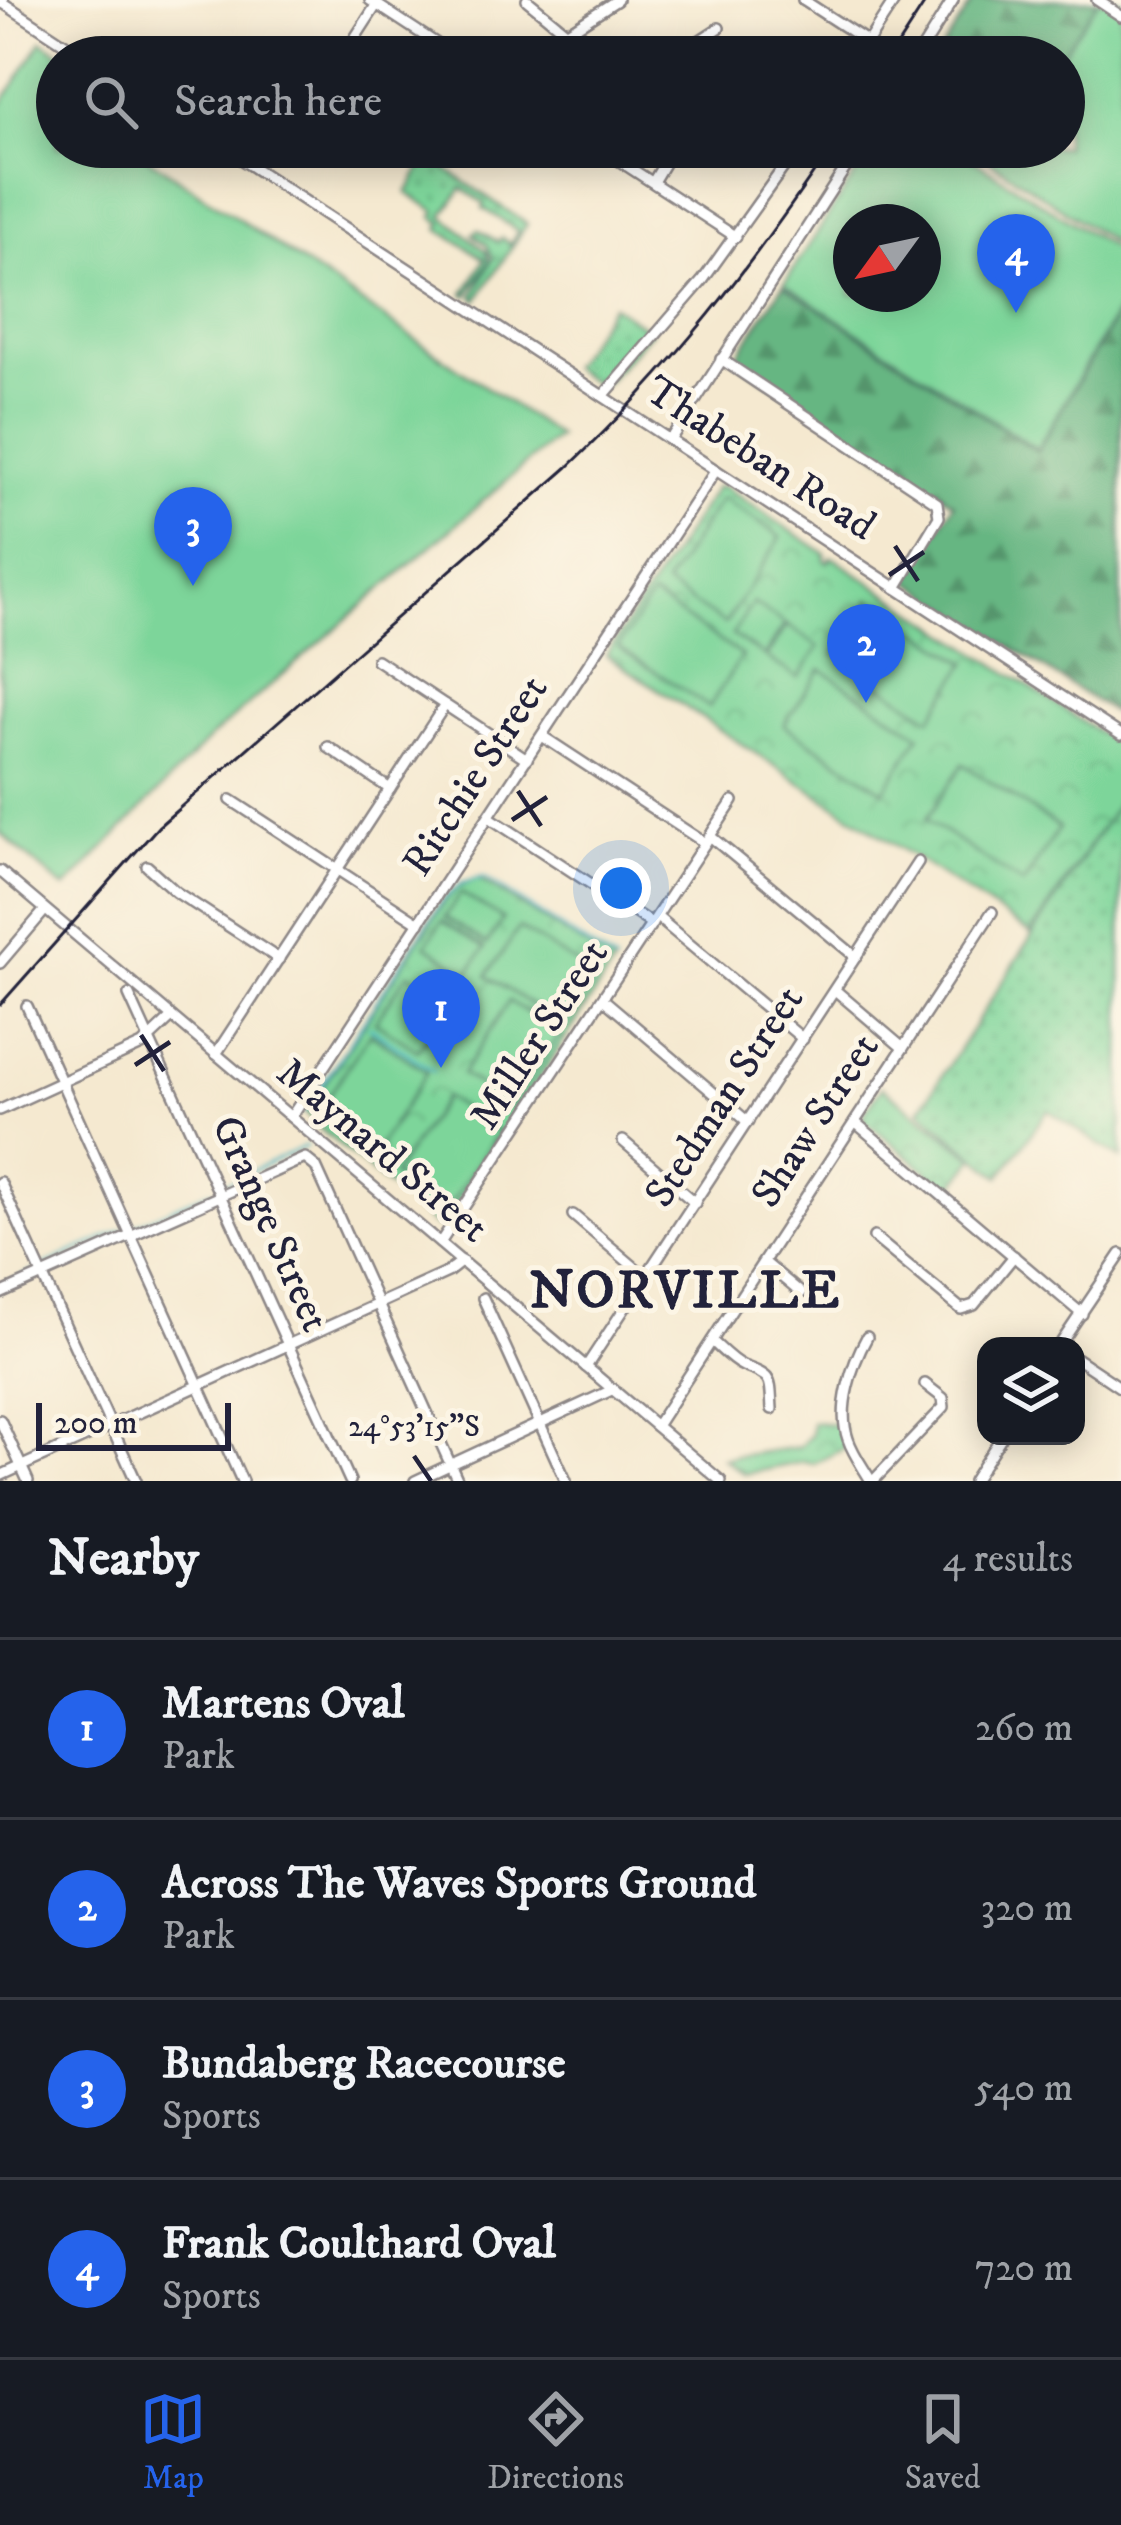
<!DOCTYPE html>
<html lang="en">
<head>
<meta charset="utf-8">
<style>
  :root { --surface:#171b24; --page:#242831; --text:#f1f3f6; --muted:#9ea1a6; --line:#363941; --accent:#2563eb }
  body { margin:0; font-family:"IM FELL DW Pica",serif; background:var(--page); color:var(--text) }
  .controls { position:absolute; right:36px; bottom:36px; display:grid; overflow:hidden; border-radius:24px; box-shadow:0 6px 30px #0003 }
  .controls button { width:108px; height:108px; display:grid; place-items:center; padding:0; border:0; border-bottom:3px solid var(--line); background:var(--surface); color:var(--text); font:60px sans-serif }
  .compass { position:absolute; left:833px; top:204px; width:108px; height:108px; border-radius:50%; background:var(--surface); box-shadow:0 6px 30px #0003; rotate:237deg }
  .scale { position:absolute; left:36px; bottom:30px; width:195px; box-sizing:border-box; padding-left:12px; border:6px solid #22223b; border-top:0; font-size:33px; line-height:42px; white-space:nowrap; color:#22223b; -webkit-text-stroke:9px #fcf5e5; paint-order:stroke }
  .you { position:absolute; left:621px; top:888px; width:42px; height:42px; margin:-30px; border:9px solid #fff; border-radius:50%; background:#1a73e8; box-shadow:0 0 0 18px #1a73e833 }
  .badge { display:grid; place-items:center; width:78px; height:78px; border-radius:50%; background:var(--accent); color:#fff; font-size:39px; font-weight:700 }
  .pin { position:absolute; translate:-50% -99px; filter:drop-shadow(0 3px 6px #0008) }
  .pin::after { content:''; position:absolute; top:63px; width:42px; height:36px; background:inherit; clip-path:polygon(0 0,100% 0,50% 100%) }
  .list { margin:0; padding:0; list-style:none }
  h2 { display:flex; justify-content:space-between; align-items:center; height:156px; margin:0; padding:0 48px; font-size:51px }
  h2 small { font-size:39px; font-weight:400; color:var(--muted) }
  .list li { display:grid; grid-template-columns:78px 1fr auto; gap:36px; align-items:center; box-sizing:border-box; height:180px; padding:0 48px; border-top:3px solid var(--line) }
  .list b { display:block; font-size:45px; white-space:nowrap }
  .list p { margin:0; font-size:39px; white-space:nowrap; color:var(--muted) }
  .list em { font-size:39px; font-style:normal; color:var(--muted) }
  .icon { flex:none; width:66px; height:66px; fill:none; stroke:currentColor; stroke-width:2; stroke-linecap:round; stroke-linejoin:round }
  .map { position:relative; flex:none; width:1121px; height:1481px; overflow:hidden }
  .search { position:absolute; background:var(--surface); box-shadow:0 6px 30px #0003; left:36px; right:36px; top:36px; height:132px; display:flex; align-items:center; gap:30px; box-sizing:border-box; padding:0 42px; border-radius:66px; color:var(--muted); font-size:45px }
  .sheet { height:876px; background:var(--surface) }
  nav { display:flex; justify-content:space-around; align-items:center; box-sizing:border-box; height:168px; border-top:3px solid var(--line); background:var(--surface); font-size:33px; color:var(--muted) }
  nav a { display:grid; justify-items:center; gap:6px }
  nav .on { color:var(--accent) }
  .map>svg:first-child { display:block }
</style>
</head>
<body>
<div class="map">
<svg width="1121" height="1481" viewBox="0 0 1121 1481">
  <defs>
    <pattern id="grass-dots" width="8" height="8" patternUnits="userSpaceOnUse" patternTransform="scale(3)"><rect width="8" height="8" fill="#7dd59a"/><path d="M2 2h.1M6 6h.1" fill="none" stroke="#6cb786" stroke-width="1.8" stroke-linecap="round"/></pattern>
    <pattern id="forest-firs" width="22" height="20" patternUnits="userSpaceOnUse" patternTransform="scale(3)"><rect width="22" height="20" fill="#66b682"/><path d="M5 1l3.5 6h-7zM16 11l3.5 6h-7z" fill="#54946c"/></pattern>
    <pattern id="park-crowns" width="20" height="18" patternUnits="userSpaceOnUse" patternTransform="scale(3)"><rect width="20" height="18" fill="#7dd59a"/><path d="M2 6a3 3 0 1 1 6 0M12 15a3 3 0 1 1 6 0" fill="none" stroke="#6cb786"/></pattern>
  </defs>
  <rect width="100%" height="100%" fill="#fcf5e5"/>
  <filter id="ink" filterUnits="userSpaceOnUse"><feTurbulence type="fractalNoise" baseFrequency=".00833" numOctaves="2"/><feDisplacementMap in="SourceGraphic" scale="24" xChannelSelector="R" yChannelSelector="G"/><feConvolveMatrix kernelMatrix="1 2 1 2 8 2 1 2 1" color-interpolation-filters="sRGB"/></filter>
  <filter id="wash" filterUnits="userSpaceOnUse"><feTurbulence type="fractalNoise" baseFrequency=".004" numOctaves="4" result="noise"/><feDisplacementMap in="SourceGraphic" scale="48" xChannelSelector="R" yChannelSelector="G"/><feGaussianBlur stdDeviation="2.7" result="paint"/><feColorMatrix in="noise" values="0 0 0 0 0 0 0 0 0 0 0 0 0 0 0 0 0 1.4 0 .05"/><feComposite in="paint" operator="in"/></filter>
  <g filter="url(#wash)">
    <rect width="100%" height="100%" fill="#f5e9d0"/>
    <!-- grass -->
    <g fill="url(#grass-dots)" stroke="#507c6a" stroke-width="3">
      <polygon points="428,157 527,224 477,300 473,296 493,258 487,245 473,234 478,230 498,242 502,238 510,244 518,231 483,208 485,204 462,188 443,216 486,251 490,261 467,296 464,294 485,259 439,229 442,223 433,217 436,211 407,193"/>
      <polygon points="612,305 651,331 604,384 596,385 570,367"/>
      <polygon points="1121,798 1121,1159 1048,1110 1000,1177 920,1110"/>
    </g>
    <!-- forest -->
    <g fill="url(#forest-firs)" stroke="#446c5e" stroke-width="3">
      <polygon points="974,0 1099,0 1060,57 937,57"/>
      <polygon points="783,285 1037,451 1121,308 1121,718 908,580 954,503 735,359"/>
    </g>
    <!-- park -->
    <g fill="url(#park-crowns)" stroke="#507c6a" stroke-width="3">
      <polygon points="716,487 724,487 825,553 825,561 828,562 832,557 1121,747 1121,798 1031,934 606,655"/>
      <polygon points="478,878 614,964 446,1221 437,1227 318,1127 306,1112 445,900 457,888"/>
      <polygon points="882,1087 975,1158 950,1190 865,1121 864,1113"/>
      <polygon points="812,1422 841,1425 847,1447 814,1464 804,1462 744,1474 723,1458 799,1447 811,1435"/>
    </g>
    <!-- pitch -->
    <g fill="#7dd59a" stroke="#507c6a" stroke-width="3" fill-rule="evenodd">
      <polygon points="1099,0 1121,0 1121,248 989,160 998,147 1064,147 1064,57 1060,57"/>
      <polygon points="42,41 66,57 57,57 57,147 132,147 558,436 212,736 65,889 0,833 0,107"/>
      <path d="M873,147h80l168,106v51l-84,145 -253,-165zM851,222h72v72h-72z"/>
      <polygon points="721,498 781,537 725,624 665,585"/>
      <polygon points="652,596 742,656 709,707 618,647"/>
      <polygon points="870,599 967,663 931,718 834,654"/>
      <polygon points="753,603 785,624 764,656 732,635"/>
      <polygon points="787,625 819,647 798,678 766,657"/>
      <polygon points="821,669 920,735 884,791 784,725"/>
      <polygon points="963,764 1059,828 1023,884 926,820"/>
      <polygon points="461,893 503,919 487,944 445,917"/>
      <polygon points="442,921 485,948 468,973 426,945"/>
      <polygon points="519,928 597,977 565,1027 487,976"/>
      <polygon points="408,973 450,1000 418,1050 375,1022"/>
      <polygon points="509,1001 560,1034 512,1107 462,1074"/>
      <polygon points="370,1033 427,1072 374,1153 316,1115"/>
      <polygon points="445,1097 498,1132 446,1210 393,1175"/>
    </g>
    <g fill="none" stroke-linecap="round" stroke-linejoin="round">
      <!-- stream -->
      <g stroke="#49b6c4" stroke-width="3">
        <polyline points="369,1027 433,1071"/>
        <polyline points="304,1112 443,899 462,883 484,877 615,963"/>
        <polyline points="223,1185 306,1146"/>
        <polyline points="133,1226 212,1190"/>
        <polyline points="44,1266 123,1230"/>
        <polyline points="0,1287 34,1271"/>
      </g>
    </g>
  </g>
  <g filter="url(#ink)">
    <g fill="none" stroke-linecap="round" stroke-linejoin="round">
      <!-- minor casing -->
      <g stroke="#8c8686" stroke-width="14">
        <g id="minor">
          <polyline points="370,0 457,57"/>
          <polyline points="527,0 566,32"/>
          <polyline points="803,0 868,42"/>
          <polyline points="1097,0 1121,16"/>
          <polyline points="0,1 85,57"/>
          <polyline points="344,55 377,4"/>
          <polyline points="544,57 555,40 617,0"/>
          <polyline points="674,57 719,28"/>
          <polyline points="858,57 895,0"/>
          <polyline points="917,57 953,0"/>
          <polyline points="222,147 1121,735"/>
          <polyline points="598,147 736,237"/>
          <polyline points="653,182 668,157 680,147"/>
          <polyline points="721,359 937,503 939,517 896,588"/>
          <polyline points="603,396 703,280 798,147"/>
          <polyline points="670,440 859,147"/>
          <polyline points="377,660 527,759"/>
          <polyline points="542,736 705,843"/>
          <polyline points="328,747 390,789"/>
          <polyline points="231,800 419,923"/>
          <polyline points="489,817 652,924"/>
          <polyline points="710,836 856,957"/>
          <polyline points="147,866 176,892 279,959"/>
          <polyline points="0,871 721,1481"/>
          <polyline points="657,917 803,1039"/>
          <polyline points="0,963 45,910"/>
          <polyline points="835,990 903,1048"/>
          <polyline points="129,995 350,1481"/>
          <polyline points="603,999 748,1122"/>
          <polyline points="27,1006 242,1481"/>
          <polyline points="216,1054 445,705"/>
          <polyline points="0,1110 142,1045 172,1017"/>
          <polyline points="291,1117 716,470"/>
          <polyline points="856,1123 1082,1314"/>
          <polyline points="623,1141 695,1203"/>
          <polyline points="0,1182 136,1481"/>
          <polyline points="573,1215 646,1277"/>
          <polyline points="874,1237 961,1309 974,1305 1014,1256"/>
          <polyline points="440,1243 733,801"/>
          <polyline points="764,1262 801,1293"/>
          <polyline points="0,1294 305,1158 316,1167 458,1481"/>
          <polyline points="483,1298 566,1481"/>
          <path d="M867,1337c-15,27 -30,71 -19,102 5,15 15,28 23,42"/>
          <path d="M712,1341c9,8 20,20 31,25 30,11 27,11 29,43"/>
          <polyline points="1059,1346 1121,1254"/>
          <polyline points="1076,1358 1121,1388"/>
          <polyline points="586,1367 918,862"/>
          <polyline points="0,1420 28,1481"/>
          <polyline points="656,1426 992,912"/>
          <polyline points="0,1476 448,1272 462,1261"/>
          <polyline points="415,1481 614,1389"/>
          <polyline points="873,1481 944,1407 943,1398 925,1384"/>
          <polyline points="973,1481 1002,1436"/>
        </g>
      </g>
      <!-- major casing -->
      <g stroke="#8c8686" stroke-width="15">
        <polyline id="major" points="0,3 2,0"/>
      </g>
      <!-- minor -->
      <use href="#minor" stroke="#fff" stroke-width="9"/>
      <!-- major -->
      <use href="#major" stroke="#fff" stroke-width="10"/>
      <!-- rail -->
      <g stroke="#22223b" stroke-width="3">
        <polyline points="890,57 927,0"/>
        <path d="M0,1005l158,-178 410,-360c102,-96 185,-203 263,-320"/>
      </g>
    </g>
  </g>
  <!-- ticks -->
  <path fill="none" stroke="#22223b" stroke-width="4.5" d="M895,546l23,35M889,575l35,-23M518,791l23,35M512,820l35,-23M141,1035l23,36M135,1065l35,-23M414,1456l17,25"/>
  <g text-anchor="middle" dominant-baseline="central" stroke-width="10" stroke-linejoin="round" paint-order="stroke">
    <!-- street labels -->
    <g font-size="42" fill="#22223b" stroke="#fcf5e5">
      <text transform="translate(760 459) rotate(33)">Thabeban Road</text>
      <text transform="translate(476 776) rotate(-57)">Ritchie Street</text>
      <text transform="translate(540 1035) rotate(-57)">Miller Street</text>
      <text transform="translate(725 1097) rotate(-57)">Stedman Street</text>
      <text transform="translate(816 1121) rotate(-57)">Shaw Street</text>
      <text transform="translate(382 1151) rotate(40)">Maynard Street</text>
      <text transform="translate(270 1224) rotate(66)">Grange Street</text>
    </g>
    <!-- district labels -->
    <g font-size="54" font-weight="bold" letter-spacing="3" fill="#22223b" stroke="#fcf5e5">
      <text x="686" y="1291">NORVILLE</text>
    </g>
  </g>
  <g font-size="30" text-anchor="middle" fill="#22223b" stroke="#fcf5e5" stroke-width="10" stroke-linejoin="round" paint-order="stroke">
    <text x="414" y="1436">24°53'15"S</text>
  </g>
</svg>
<div class="controls">
<button><svg class="icon" aria-label="layers" viewBox="0 0 24 24"><path d="M12 4l9 5-9 5-9-5zM3 14l9 5 9-5"/></svg></button>
</div>
<svg class="compass" viewBox="-18 -18 36 36"><path d="M0-13l5 13h-10z" fill="#e53935"/><path d="M0 13l5-13h-10z" fill="#9ea1a6"/></svg>
<div class="scale">200 m</div>
<div class="you"></div>
<div class="pin badge" style="left:441px;top:1068px">1</div>
<div class="pin badge" style="left:866px;top:703px">2</div>
<div class="pin badge" style="left:193px;top:586px">3</div>
<div class="pin badge" style="left:1016px;top:313px">4</div>
<div class="search"><svg class="icon" aria-label="search" viewBox="0 0 24 24"><circle cx="10" cy="10" r="6"/><path d="M15 15l6 6"/></svg>Search here</div>
</div>
<section class="sheet">
<h2>Nearby<small>4 results</small></h2>
<ul class="list">
<li><span class="badge">1</span><div><b>Martens Oval</b><p>Park</p></div><em>260 m</em></li>
<li><span class="badge">2</span><div><b>Across The Waves Sports Ground</b><p>Park</p></div><em>320 m</em></li>
<li><span class="badge">3</span><div><b>Bundaberg Racecourse</b><p>Sports</p></div><em>540 m</em></li>
<li><span class="badge">4</span><div><b>Frank Coulthard Oval</b><p>Sports</p></div><em>720 m</em></li>
</ul>
</section>
<nav>
<a class="on"><svg class="icon" aria-label="map" viewBox="0 0 24 24"><path d="M3 6l6-2 6 2 6-2v14l-6 2-6-2-6 2zM9 4v14M15 6v14"/></svg>Map</a>
<a><svg class="icon" aria-label="directions" viewBox="0 0 24 24"><path d="M12 3l9 9-9 9-9-9zM9 14v-3h6M13 9l2 2-2 2"/></svg>Directions</a>
<a><svg class="icon" aria-label="saved" viewBox="0 0 24 24"><path d="M7 4h10v16l-5-4-5 4z"/></svg>Saved</a>
</nav>
</body>
</html>
